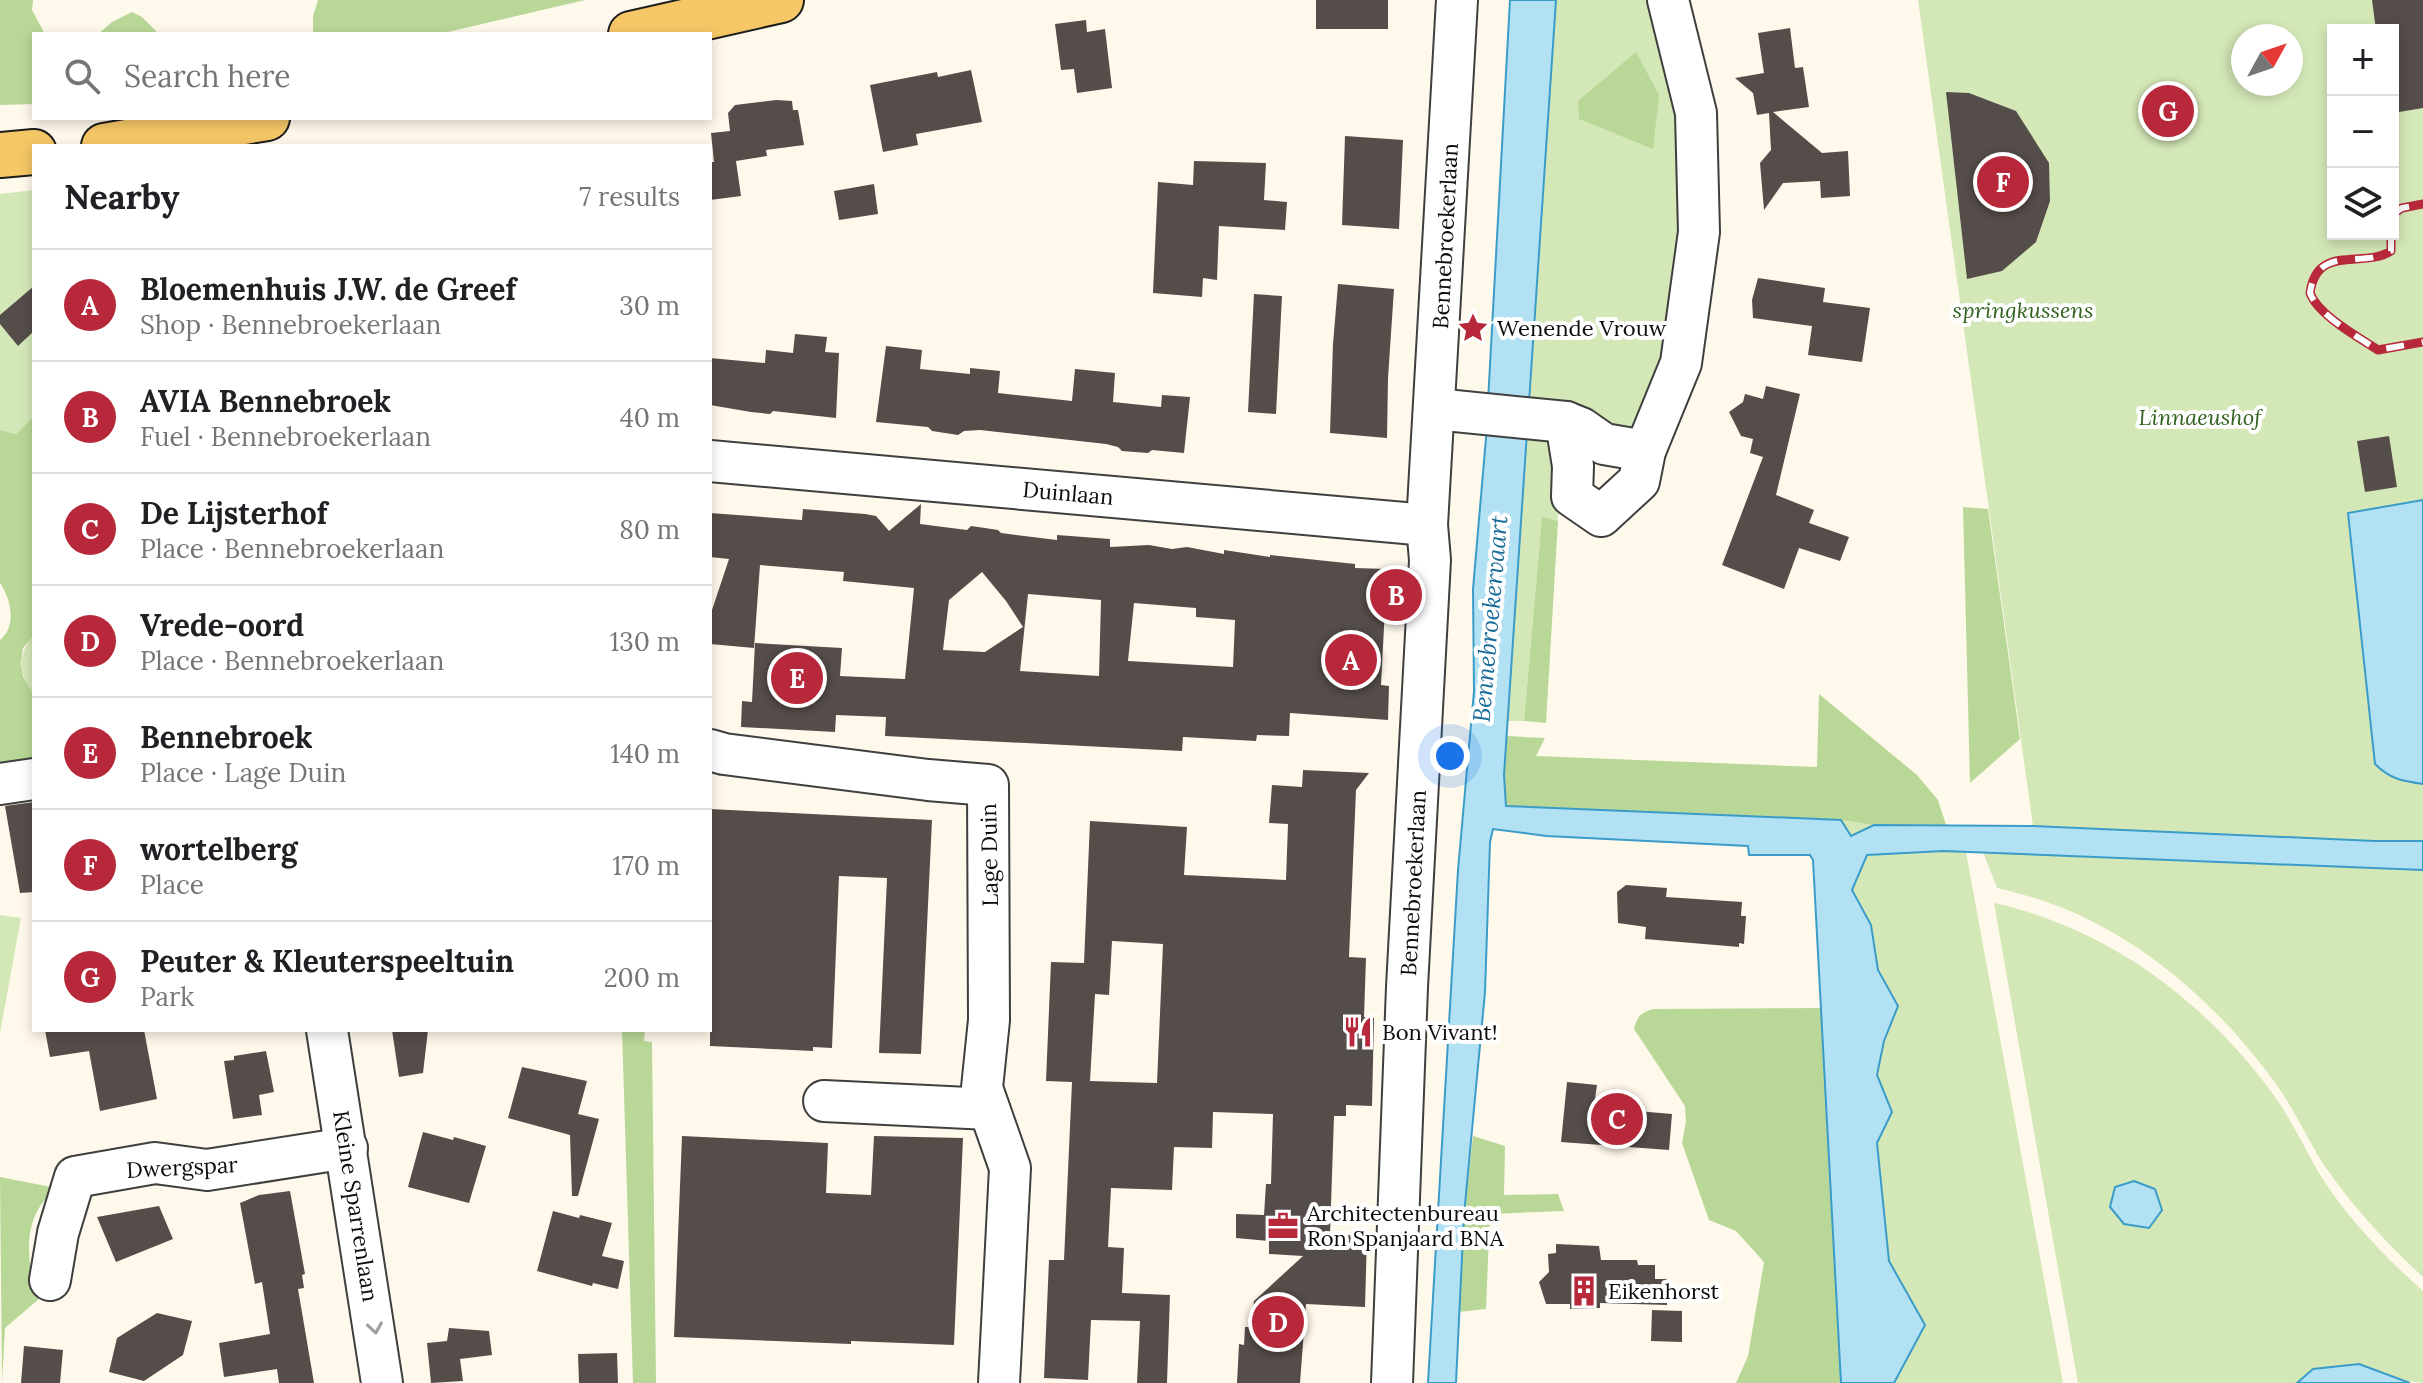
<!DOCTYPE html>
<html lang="en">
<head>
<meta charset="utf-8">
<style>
  :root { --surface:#fff; --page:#f6f6f6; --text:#202124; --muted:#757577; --line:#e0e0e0; --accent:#b8283b }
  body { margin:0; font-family:Lora,serif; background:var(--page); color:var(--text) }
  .controls { position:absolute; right:24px; top:24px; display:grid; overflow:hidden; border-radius:0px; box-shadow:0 4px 12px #0003 }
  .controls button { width:72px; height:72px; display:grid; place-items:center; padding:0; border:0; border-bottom:2px solid var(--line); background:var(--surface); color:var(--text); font:40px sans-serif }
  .compass { position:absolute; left:2231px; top:24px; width:72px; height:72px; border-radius:50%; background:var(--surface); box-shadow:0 4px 12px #0003; rotate:50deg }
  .you { position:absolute; left:1450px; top:756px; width:28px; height:28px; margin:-20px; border:6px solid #fff; border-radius:50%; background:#1a73e8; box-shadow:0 0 0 12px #1a73e833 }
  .badge { display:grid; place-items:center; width:52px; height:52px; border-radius:50%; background:var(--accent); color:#fff; font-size:26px; font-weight:700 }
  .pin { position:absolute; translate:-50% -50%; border:4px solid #fff; box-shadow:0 2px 8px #0006 }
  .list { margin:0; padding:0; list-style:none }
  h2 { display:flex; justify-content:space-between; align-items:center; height:104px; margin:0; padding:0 32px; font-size:34px }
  h2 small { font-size:26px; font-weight:400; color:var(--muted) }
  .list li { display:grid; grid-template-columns:52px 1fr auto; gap:24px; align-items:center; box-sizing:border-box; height:112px; padding:0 32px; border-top:2px solid var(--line) }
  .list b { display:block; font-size:30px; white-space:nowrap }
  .list p { margin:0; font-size:26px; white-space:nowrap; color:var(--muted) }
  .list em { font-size:26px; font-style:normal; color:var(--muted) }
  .icon { flex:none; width:44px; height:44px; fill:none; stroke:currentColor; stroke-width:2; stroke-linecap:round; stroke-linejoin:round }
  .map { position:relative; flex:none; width:2423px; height:1383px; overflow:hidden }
  .search { position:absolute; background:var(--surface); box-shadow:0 4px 12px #0003; left:32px; top:32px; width:680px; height:88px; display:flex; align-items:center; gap:20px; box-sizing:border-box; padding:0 28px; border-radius:0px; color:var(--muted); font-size:30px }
  .panel { position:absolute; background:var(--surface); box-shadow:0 4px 12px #0003; left:32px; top:144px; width:680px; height:888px; border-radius:0px }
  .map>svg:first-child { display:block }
</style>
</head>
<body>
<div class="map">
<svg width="2423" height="1383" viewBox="0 0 2423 1383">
  <rect width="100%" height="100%" fill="#fff9ec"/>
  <!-- green -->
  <g fill="#d4e8b7" fill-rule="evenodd">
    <polygon points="1556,0 1655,0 1670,45 1685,204 1663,374 1635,435 1528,401"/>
    <path d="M1918,0h505v1277c-35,-32 -70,-70 -97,-109 -18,-27 -31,-58 -50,-84 -57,-79 -138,-151 -232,-183 -15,-5 -31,-9 -47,-13l-14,-36 24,1 26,-27zM2333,30h60v204h-60zM2243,36h48v48h-48z"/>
    <polygon points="34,190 34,416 16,434 0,430 0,194"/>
    <polygon points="1526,434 1548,438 1559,456 1558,521 1542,518 1524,721 1508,721"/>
    <path d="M34,635v61c-14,-20 -18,-42 0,-61z"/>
    <polygon points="1841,820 1950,837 1966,852 2063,1383 1894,1383 1925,1325 1889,1261 1877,1143 1892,1112 1877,1075 1884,1041 1898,1006 1878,970 1871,925 1852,890 1850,837"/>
    <path d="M1994,903c114,25 211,98 279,191 18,25 31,53 46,79 28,45 65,83 104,118v92l-110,-14 -16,14h-219z"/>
    <polygon points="0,915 21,918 0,1033"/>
  </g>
  <!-- forest -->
  <g fill="#b9d897">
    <polygon points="0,0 33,0 32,10 45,34 34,34 34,104 0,105"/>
    <polygon points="318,0 585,0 439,34 313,34 313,16"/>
    <polygon points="132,12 142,17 159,34 98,34 112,22"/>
    <polygon points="1636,52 1659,95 1653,149 1579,119 1578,101"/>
    <path d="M34,416v219l-11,13 -2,15 2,13 11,20v73l-34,5v-134c17,-14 11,-41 0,-57v-153l16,4z"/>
    <polygon points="1963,507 1988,509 2020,739 1970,783"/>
    <polygon points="1542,517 1558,521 1546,723 1524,721"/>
    <polygon points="1819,694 1917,775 1938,800 1950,837 1841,820 1506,806 1504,775 1507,736 1545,738 1536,756 1817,767"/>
    <path d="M1821,1008l20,375h-105l12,-27 16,-94 -28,-31 -27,-11 -27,-77 4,-22 -1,-15 -51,-77c3,-13 7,-16 19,-20z"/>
    <polygon points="622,1030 645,1030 644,1041 652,1042 656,1383 633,1383"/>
    <polygon points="1473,1136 1505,1146 1504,1195 1558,1194 1564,1211 1490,1214 1486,1309 1459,1312 1464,1215"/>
    <path d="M0,1177l56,11c-35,31 -28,65 -22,107l5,4 -34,29 -3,55z"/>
  </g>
  <!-- water -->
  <g fill="#b2e1f4" stroke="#3b9cc9" stroke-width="2">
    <polygon points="1510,0 1556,0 1504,775 1506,806 1841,820 1851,836 1874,825 2033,826 2375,841 2423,841 2423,870 1943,851 1867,855 1852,890 1871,925 1878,970 1898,1006 1884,1041 1877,1075 1892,1112 1877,1143 1889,1261 1925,1325 1894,1383 1841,1383 1813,860 1810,855 1749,855 1748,846 1546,836 1493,829 1490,842 1485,992 1464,1215 1456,1383 1428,1383 1458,870 1474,691 1473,589 1486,438"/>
    <path d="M2423,500v284c-21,-3 -33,-5 -48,-20l-27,-251z"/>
    <polygon points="2134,1181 2155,1189 2162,1210 2149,1228 2124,1224 2110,1207 2115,1187"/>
    <polygon points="2359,1364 2410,1383 2297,1383 2313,1369"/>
  </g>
  <!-- building -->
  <g fill="#554d49" fill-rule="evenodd">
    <rect x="1316" y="0" width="72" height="29"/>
    <polygon points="2372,0 2423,0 2423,108 2393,113 2393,30 2376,30"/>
    <polygon points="1086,20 1087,32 1105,29 1112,88 1077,93 1074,69 1061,70 1055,24"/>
    <polygon points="1790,28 1795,68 1803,67 1809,107 1773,112 1822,153 1848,151 1850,196 1821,198 1820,181 1783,183 1764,210 1760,163 1771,150 1769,113 1757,115 1753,93 1735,78 1764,73 1758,33"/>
    <polygon points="971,70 982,122 916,134 918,145 883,152 870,85 937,72 938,77"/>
    <polygon points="1946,92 1969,93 2016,111 2049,163 2050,201 2036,242 2002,271 1967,279"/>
    <polygon points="776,100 792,101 793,110 798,110 804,145 766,150 767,156 736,161 741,196 710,200 710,162 714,162 711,133 730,131 728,113 735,105"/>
    <polygon points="1345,136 1403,140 1399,229 1342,225"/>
    <polygon points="1194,161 1266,163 1264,200 1287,202 1285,230 1219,226 1217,280 1203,278 1202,297 1153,293 1158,182 1193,185"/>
    <polygon points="874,184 878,214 839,220 834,191"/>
    <polygon points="1758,278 1825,288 1823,302 1870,308 1862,362 1808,355 1812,326 1753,318 1752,300"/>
    <polygon points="1338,284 1394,289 1388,378 1387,438 1330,433 1333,344"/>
    <polygon points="34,286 34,331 18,346 0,324 0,315"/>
    <polygon points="1254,294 1282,296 1276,414 1248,412"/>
    <polygon points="795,334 827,337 825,352 839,353 836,418 773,411 770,414 751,412 710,405 710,358 765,363 766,350 793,353"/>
    <polygon points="886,346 922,350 920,369 970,374 970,368 1000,371 998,393 1072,401 1075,369 1115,373 1113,402 1161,407 1162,395 1190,397 1184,453 1152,450 1148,453 1122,451 1118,447 1106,444 980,430 964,431 958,435 932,431 928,427 876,422"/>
    <polygon points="1766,386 1800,394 1776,495 1814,510 1809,523 1849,537 1840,561 1799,548 1784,589 1722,565 1763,457 1750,453 1753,439 1741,436 1729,412 1743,402 1745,394 1763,399"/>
    <polygon points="2389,436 2397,487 2365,492 2357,441"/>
    <path d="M921,504l-1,20 47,6 4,-4 14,2 13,2 3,3 56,7v-5l53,4v8l39,-2 23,4 15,-2 37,7v-4l46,7v-2l85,9v4l32,1 -6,116 8,1 -1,34 -98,-7 -1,23 -32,-1 -1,6 -73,-4 -1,14 -297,-15 1,-19 -50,-2 -1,17 -94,-5 1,-26 10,1 3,-59 87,5 -2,28 65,3 9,-91 -71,-7 1,-9 -84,-7 -6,83 -44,-4v-28l19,-57 -19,-2v-44l92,7 1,-11 62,5 11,2 13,15zM982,572l24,29 17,26 -38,25 -42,-2 6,-50zM1028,594l73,6 -2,76 -79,-5zM1134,603l62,5v9l39,3 -2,47 -105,-6z"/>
    <path d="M1303,770l66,3 -13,17 -7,167 17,1 -2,59 10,1 -2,88 -26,-1v11h-12l-4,118 37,2 -2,71 -59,-3 -6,79h-63l2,-39 5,1 1,-18h6l3,-26 49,-45 -34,-2v-13l-33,-3v-24l28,1 2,-31h5l2,-70 -60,-2 -1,36 -38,-1 -2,43 -61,-2 -3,59 16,1 -2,45 48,2 -3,88h-30l3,-62 -49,-1 -3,60 -44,-2 5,-118h15l8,-178 -26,-1 5,-119 33,1 6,-142 97,6 -3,48 102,5 2,-56 -19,-1 3,-38 30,2zM1112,941l51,3 -6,139 -67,-2 5,-87 14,1z"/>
    <polygon points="34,802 34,892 20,893 5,806"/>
    <polygon points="710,809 932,820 921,1054 879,1053 887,878 839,876 832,1048 813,1047 813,1051 710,1046"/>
    <polygon points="1626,885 1667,888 1666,897 1742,902 1741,916 1746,916 1744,944 1739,943 1739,947 1645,939 1646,927 1618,923 1617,892"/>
    <polygon points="45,1030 144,1030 157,1099 100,1111 89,1051 50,1057"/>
    <polygon points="392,1030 428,1030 423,1073 399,1077"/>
    <polygon points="266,1051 274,1092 259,1095 262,1115 233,1119 224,1061 234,1060 234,1056"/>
    <polygon points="522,1067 587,1081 578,1114 599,1119 578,1196 572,1196 570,1135 508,1118"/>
    <polygon points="1567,1082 1597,1085 1595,1099 1613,1100 1613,1109 1672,1114 1669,1150 1561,1142"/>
    <polygon points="423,1132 453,1140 454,1137 486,1146 469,1203 408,1187"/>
    <polygon points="682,1136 828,1143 826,1193 871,1195 874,1136 963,1138 954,1345 851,1341 851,1344 674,1337"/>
    <polygon points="290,1191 305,1274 302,1275 304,1288 298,1289 314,1383 279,1383 277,1369 224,1377 219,1343 270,1334 262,1282 255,1284 240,1203 259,1195"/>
    <polygon points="159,1206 173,1239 116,1262 97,1217"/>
    <polygon points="553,1211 579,1218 580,1215 612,1223 602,1256 624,1261 618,1289 593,1283 592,1286 537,1271"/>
    <polygon points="1556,1244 1599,1246 1601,1260 1637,1260 1638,1265 1655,1265 1655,1279 1668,1279 1667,1305 1600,1303 1600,1308 1570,1309 1570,1304 1546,1304 1539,1282 1549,1272 1548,1254 1556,1253"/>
    <polygon points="1652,1310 1682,1311 1682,1342 1651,1341"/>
    <polygon points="157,1313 192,1321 183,1355 144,1381 109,1372 117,1338"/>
    <polygon points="449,1328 489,1331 492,1355 460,1359 463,1381 431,1383 427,1343 447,1341"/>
    <polygon points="24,1346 63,1350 60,1383 21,1383"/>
    <polygon points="617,1353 618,1383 579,1383 578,1354"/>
  </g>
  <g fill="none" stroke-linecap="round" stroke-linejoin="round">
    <!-- minor casing -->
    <g stroke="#3f3f3f" stroke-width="44">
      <g id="minor">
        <polyline points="1435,409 1566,422 1581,428 1604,444 1645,451"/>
        <polyline points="1566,422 1573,466 1572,496 1601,516 1639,481 1645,451 1681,363 1699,232 1696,113 1668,0"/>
        <polyline points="710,461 1427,525"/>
        <polyline points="710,750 724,754 928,780 988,785 989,1020 982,1088 1010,1168 999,1383"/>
        <polyline points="0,784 34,779"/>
        <polyline points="327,1030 382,1383"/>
        <polyline points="824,1101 989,1109"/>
        <polyline points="50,1280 58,1233 75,1177 155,1163 207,1170 347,1148"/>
        <polyline points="1392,1383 1407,987 1430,560 1427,525 1457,0"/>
      </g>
    </g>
    <!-- major casing -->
    <g stroke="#1d1d1d" stroke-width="48">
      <g id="major">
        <polyline points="631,34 781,0"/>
        <polyline points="104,146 267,118"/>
        <polyline points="0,155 34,152"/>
      </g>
    </g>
    <!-- minor -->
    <use href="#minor" stroke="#fff" stroke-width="40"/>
    <!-- major -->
    <use href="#major" stroke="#f5c766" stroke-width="44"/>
    <!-- rail casing -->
    <g stroke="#b8283b" stroke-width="9">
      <g id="rail">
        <polyline points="2393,214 2402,208 2423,204"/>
        <path d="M2391,234v17c-28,18 -74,-8 -81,42 8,22 48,44 68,57l45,-8"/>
      </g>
    </g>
    <!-- rail -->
    <use href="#rail" stroke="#fff" stroke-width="6" stroke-dasharray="18" stroke-linecap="butt"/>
  </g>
  <!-- one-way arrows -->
  <defs><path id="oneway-chevron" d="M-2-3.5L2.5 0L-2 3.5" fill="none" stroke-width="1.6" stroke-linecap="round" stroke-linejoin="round" transform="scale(2)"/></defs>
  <use stroke="#9e9e9e" href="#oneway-chevron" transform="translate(375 1328) rotate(81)"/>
  <!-- icons -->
  <defs>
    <g id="sight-bare" transform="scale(2.4)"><path d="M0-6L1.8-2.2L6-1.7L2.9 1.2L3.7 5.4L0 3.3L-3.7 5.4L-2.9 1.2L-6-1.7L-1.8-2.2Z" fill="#b8283b" stroke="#fff" stroke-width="2.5" paint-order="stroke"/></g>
    <g id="restaurant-bare" transform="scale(2.4)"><path d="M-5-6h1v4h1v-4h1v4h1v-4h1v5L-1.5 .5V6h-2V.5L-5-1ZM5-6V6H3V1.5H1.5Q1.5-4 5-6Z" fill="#b8283b" stroke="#fff" stroke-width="2.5" paint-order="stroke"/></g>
    <g id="office-bare" transform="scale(2.4)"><path d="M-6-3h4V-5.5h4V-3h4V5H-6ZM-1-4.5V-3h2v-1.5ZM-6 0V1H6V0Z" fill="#b8283b" stroke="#fff" stroke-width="2.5" paint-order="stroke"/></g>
    <g id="building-bare" transform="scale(2.4)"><path d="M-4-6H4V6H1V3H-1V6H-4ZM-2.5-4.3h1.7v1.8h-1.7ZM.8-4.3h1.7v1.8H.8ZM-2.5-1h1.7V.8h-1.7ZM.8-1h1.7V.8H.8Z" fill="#b8283b" stroke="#fff" stroke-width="2.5" paint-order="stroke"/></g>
  </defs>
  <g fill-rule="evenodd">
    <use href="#sight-bare" x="1473" y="328"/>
    <use href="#restaurant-bare" x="1358" y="1032"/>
    <use href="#office-bare" x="1283" y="1226"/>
    <use href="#building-bare" x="1584" y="1291"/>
  </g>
  <g text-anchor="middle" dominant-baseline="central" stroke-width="8" stroke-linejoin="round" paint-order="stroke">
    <!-- street labels -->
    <g font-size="22" fill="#0c0c0c" stroke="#fff">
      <text transform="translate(1445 236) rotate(-87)">Bennebroekerlaan</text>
      <text transform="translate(1068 493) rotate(5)">Duinlaan</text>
      <text transform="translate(989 855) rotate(-91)">Lage Duin</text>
      <text transform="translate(1413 883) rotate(-87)">Bennebroekerlaan</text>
      <text transform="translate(182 1167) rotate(-3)">Dwergspar</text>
      <text transform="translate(356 1206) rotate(81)">Kleine Sparrenlaan</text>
    </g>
    <!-- park labels -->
    <g font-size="22" font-style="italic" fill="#32621f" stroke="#fff">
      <text x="2023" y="310">springkussens</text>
      <text x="2200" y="417">Linnaeushof</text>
    </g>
    <!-- poi labels -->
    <g font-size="22" fill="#0c0c0c" stroke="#fff" text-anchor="start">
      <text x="1497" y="328">Wenende Vrouw</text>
      <text x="1382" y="1032">Bon Vivant!</text>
      <text x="1307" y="1213">Architectenbureau<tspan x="1307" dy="25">Ron Spanjaard BNA</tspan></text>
      <text x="1608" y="1291">Eikenhorst</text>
    </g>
    <!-- water labels -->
    <g font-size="24" font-style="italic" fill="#196c9a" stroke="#fff">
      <text transform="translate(1490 619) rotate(-85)">Bennebroekervaart</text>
    </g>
  </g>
</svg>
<div class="controls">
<button>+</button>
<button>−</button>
<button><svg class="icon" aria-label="layers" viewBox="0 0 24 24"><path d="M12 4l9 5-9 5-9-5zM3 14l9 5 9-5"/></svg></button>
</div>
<svg class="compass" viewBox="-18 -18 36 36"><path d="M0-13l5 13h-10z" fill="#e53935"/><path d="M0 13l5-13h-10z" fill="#757577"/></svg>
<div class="you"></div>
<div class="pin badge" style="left:1351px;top:660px">A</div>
<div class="pin badge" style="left:1396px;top:595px">B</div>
<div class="pin badge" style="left:1617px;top:1119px">C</div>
<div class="pin badge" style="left:1278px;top:1322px">D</div>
<div class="pin badge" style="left:797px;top:678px">E</div>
<div class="pin badge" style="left:2003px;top:182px">F</div>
<div class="pin badge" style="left:2168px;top:111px">G</div>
<div class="search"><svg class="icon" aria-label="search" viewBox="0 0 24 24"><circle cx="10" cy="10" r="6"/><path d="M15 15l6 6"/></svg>Search here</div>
<section class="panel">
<h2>Nearby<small>7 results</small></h2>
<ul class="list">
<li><span class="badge">A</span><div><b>Bloemenhuis J.W. de Greef</b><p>Shop · Bennebroekerlaan</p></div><em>30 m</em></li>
<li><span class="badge">B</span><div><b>AVIA Bennebroek</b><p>Fuel · Bennebroekerlaan</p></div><em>40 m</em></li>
<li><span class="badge">C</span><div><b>De Lijsterhof</b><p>Place · Bennebroekerlaan</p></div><em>80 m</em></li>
<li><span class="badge">D</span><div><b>Vrede-oord</b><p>Place · Bennebroekerlaan</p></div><em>130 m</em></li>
<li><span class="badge">E</span><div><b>Bennebroek</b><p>Place · Lage Duin</p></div><em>140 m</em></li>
<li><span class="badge">F</span><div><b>wortelberg</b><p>Place</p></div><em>170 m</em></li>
<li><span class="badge">G</span><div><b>Peuter &amp; Kleuterspeeltuin</b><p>Park</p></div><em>200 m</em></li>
</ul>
</section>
</div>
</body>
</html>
